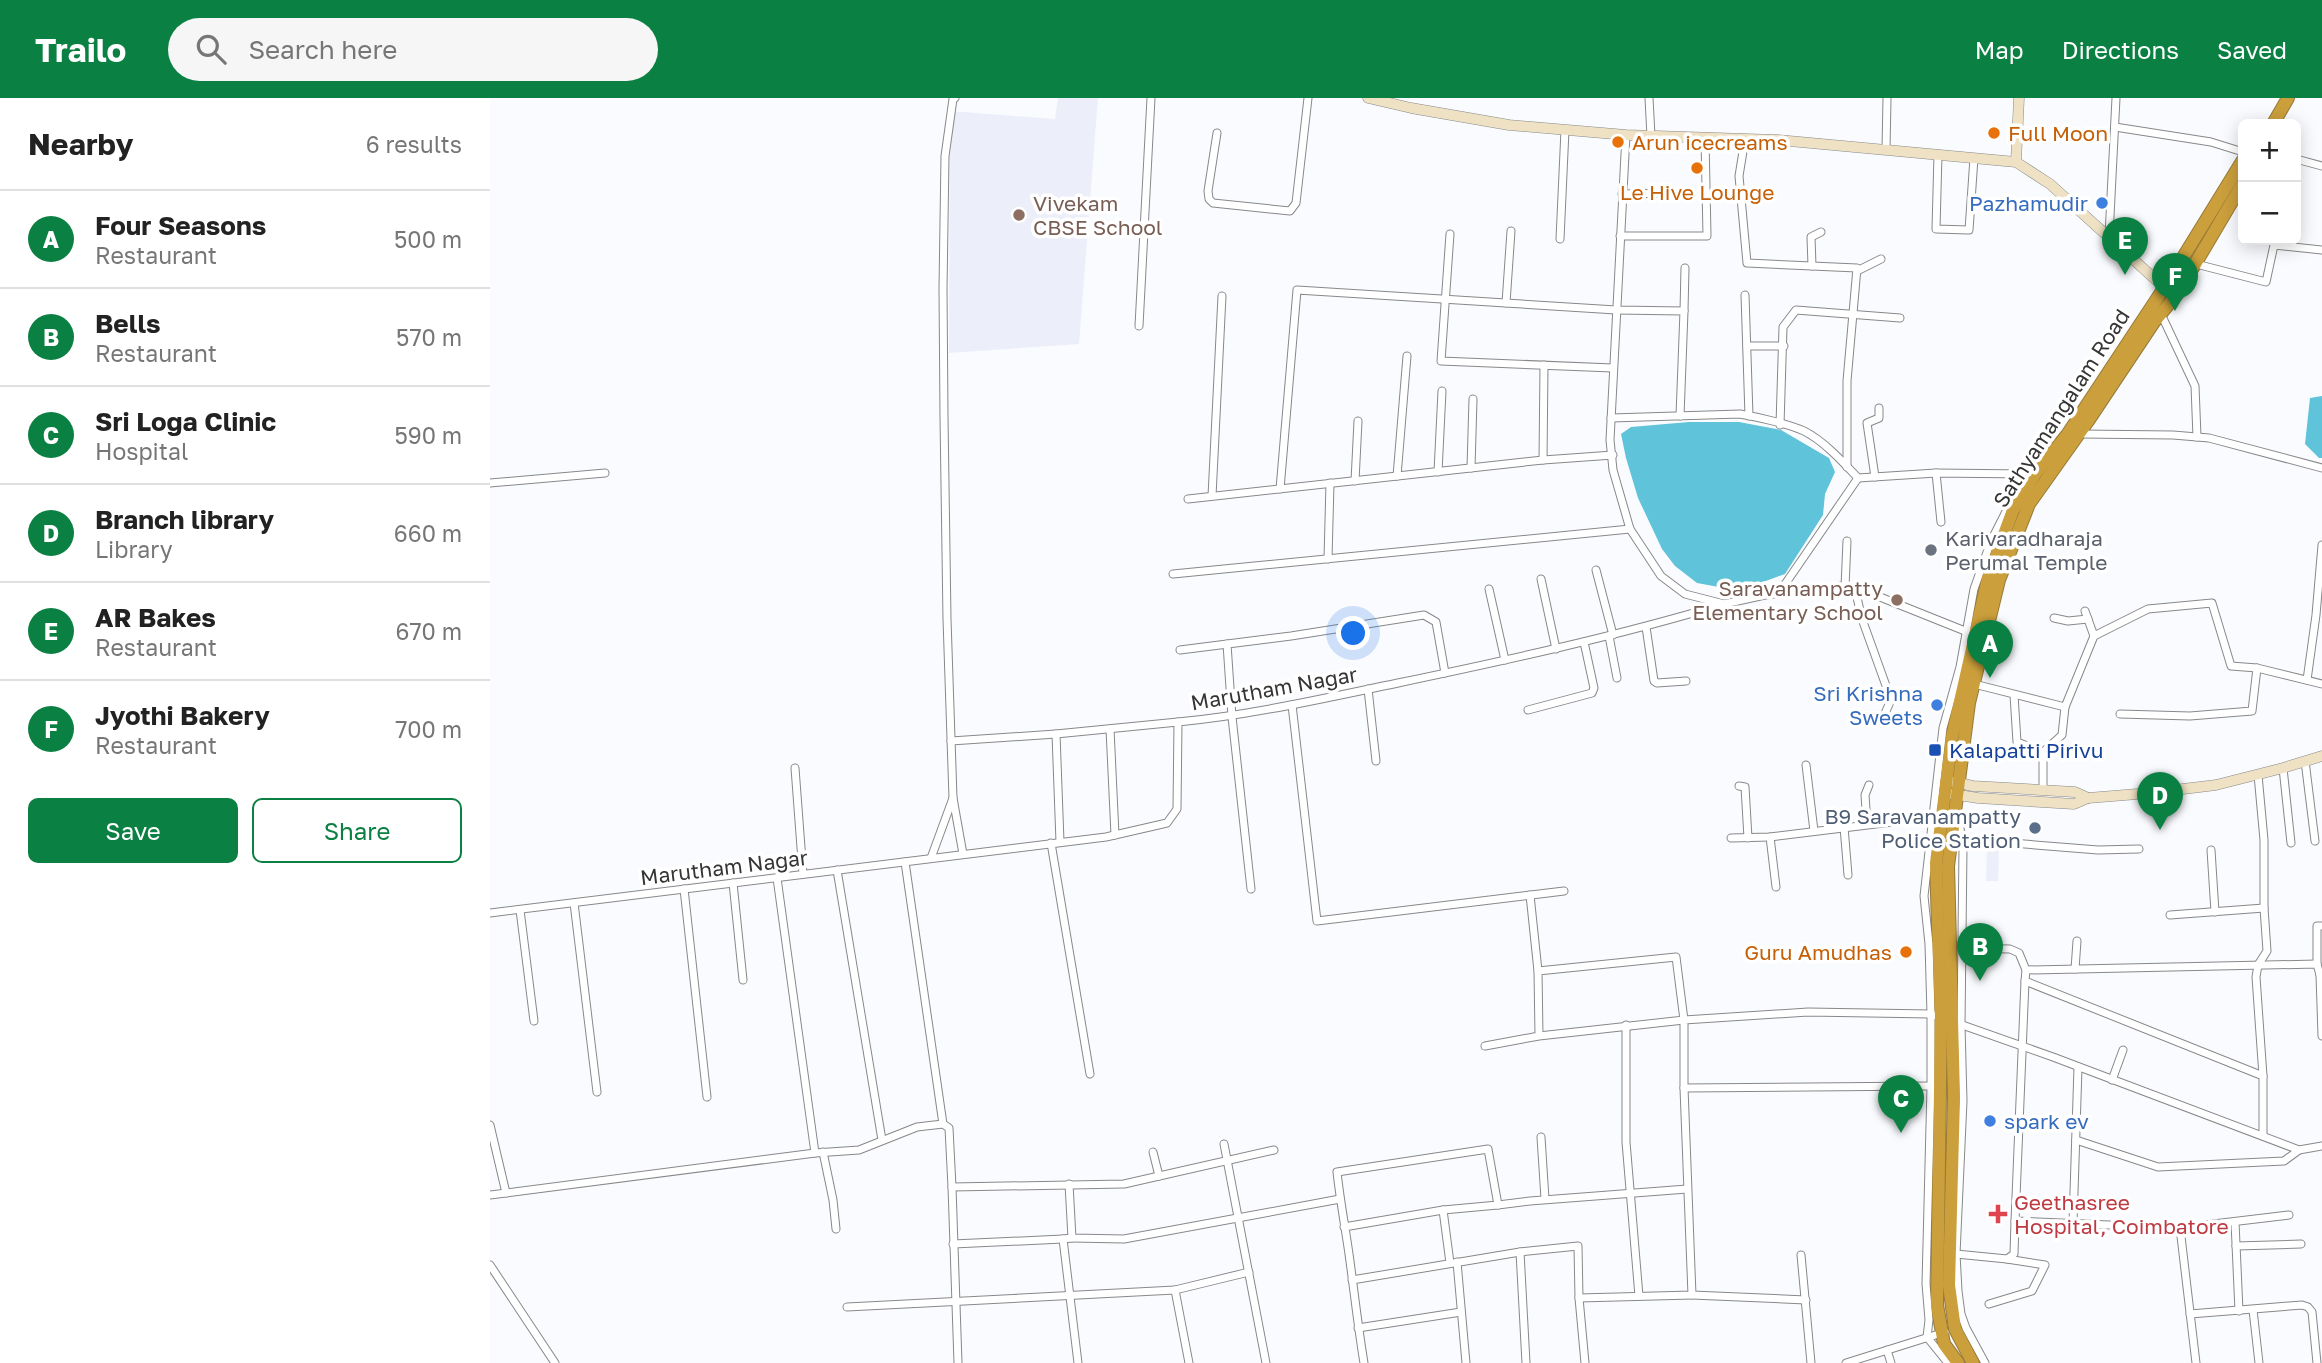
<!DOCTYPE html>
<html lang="en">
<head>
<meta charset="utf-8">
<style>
  :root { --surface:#fff; --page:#f6f6f6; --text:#222; --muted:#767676; --line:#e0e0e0; --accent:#0b8043 }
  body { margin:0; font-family:"Golos Text",sans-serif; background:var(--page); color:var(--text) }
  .controls { position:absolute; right:21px; top:21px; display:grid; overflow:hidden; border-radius:10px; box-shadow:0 4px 18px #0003 }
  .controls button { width:63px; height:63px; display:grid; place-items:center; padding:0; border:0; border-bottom:2px solid var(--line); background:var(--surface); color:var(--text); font:35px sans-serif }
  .you { position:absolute; left:864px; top:536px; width:24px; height:24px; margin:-18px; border:5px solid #fff; border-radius:50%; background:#1a73e8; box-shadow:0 0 0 10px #1a73e833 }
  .badge { display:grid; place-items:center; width:46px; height:46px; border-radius:50%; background:var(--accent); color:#fff; font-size:23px; font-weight:700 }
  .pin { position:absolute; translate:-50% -58px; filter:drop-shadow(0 2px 4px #0008) }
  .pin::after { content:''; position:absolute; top:37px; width:24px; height:21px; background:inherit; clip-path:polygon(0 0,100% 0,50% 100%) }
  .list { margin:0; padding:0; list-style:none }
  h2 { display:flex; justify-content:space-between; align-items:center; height:91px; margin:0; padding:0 28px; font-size:30px }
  h2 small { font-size:23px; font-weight:400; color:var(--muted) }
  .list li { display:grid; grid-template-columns:46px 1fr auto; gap:21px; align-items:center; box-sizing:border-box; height:98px; padding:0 28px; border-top:2px solid var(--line) }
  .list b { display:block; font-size:26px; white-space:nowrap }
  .list p { margin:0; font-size:23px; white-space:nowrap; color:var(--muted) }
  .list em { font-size:23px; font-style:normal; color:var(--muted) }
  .actions { display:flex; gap:14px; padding:21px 28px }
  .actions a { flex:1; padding:16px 0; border:2px solid var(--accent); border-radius:10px; text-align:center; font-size:24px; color:var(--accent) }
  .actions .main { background:var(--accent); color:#fff }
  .icon { flex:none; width:38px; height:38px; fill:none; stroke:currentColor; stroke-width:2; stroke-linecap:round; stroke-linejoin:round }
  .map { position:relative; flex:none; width:1832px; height:1265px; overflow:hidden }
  header { display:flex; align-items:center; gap:42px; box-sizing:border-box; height:98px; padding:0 35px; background:var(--accent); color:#fff }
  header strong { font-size:33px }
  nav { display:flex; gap:38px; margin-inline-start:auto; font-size:24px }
  .search { width:490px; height:63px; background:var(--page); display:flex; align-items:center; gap:18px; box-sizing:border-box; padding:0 24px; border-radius:38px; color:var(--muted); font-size:26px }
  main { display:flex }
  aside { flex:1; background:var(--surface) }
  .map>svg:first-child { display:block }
</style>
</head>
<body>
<header>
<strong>Trailo</strong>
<div class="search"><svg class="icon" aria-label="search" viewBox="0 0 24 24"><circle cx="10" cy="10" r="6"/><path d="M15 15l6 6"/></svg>Search here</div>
<nav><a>Map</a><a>Directions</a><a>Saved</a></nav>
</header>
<main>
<aside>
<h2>Nearby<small>6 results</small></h2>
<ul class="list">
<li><span class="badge">A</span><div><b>Four Seasons</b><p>Restaurant</p></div><em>500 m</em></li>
<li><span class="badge">B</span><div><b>Bells</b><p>Restaurant</p></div><em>570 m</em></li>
<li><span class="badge">C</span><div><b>Sri Loga Clinic</b><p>Hospital</p></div><em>590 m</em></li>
<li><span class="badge">D</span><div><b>Branch library</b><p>Library</p></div><em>660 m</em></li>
<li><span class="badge">E</span><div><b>AR Bakes</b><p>Restaurant</p></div><em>670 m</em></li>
<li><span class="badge">F</span><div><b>Jyothi Bakery</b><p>Restaurant</p></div><em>700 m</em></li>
</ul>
<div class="actions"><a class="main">Save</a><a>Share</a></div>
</aside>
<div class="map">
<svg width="1832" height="1265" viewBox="0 0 1832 1265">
  <rect width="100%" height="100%" fill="#fafbfe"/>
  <!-- built -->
  <g fill="#eceff9">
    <polygon points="568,0 608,0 589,246 459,255 460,13 565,21"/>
    <polygon points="1497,752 1509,752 1508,783 1496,783"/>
  </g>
  <!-- water -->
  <g fill="#5fc3d9">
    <polygon points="1832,298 1832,360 1829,360 1815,346 1820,300"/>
    <polygon points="1199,324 1249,324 1291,332 1339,360 1345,374 1335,396 1333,417 1295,476 1262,488 1246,491 1229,489 1207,485 1185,468 1172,451 1148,400 1136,360 1131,336 1141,329"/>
  </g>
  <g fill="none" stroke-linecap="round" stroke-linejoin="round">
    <!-- street casing -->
    <g stroke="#87888a" stroke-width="9">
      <g id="street">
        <polyline points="465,0 463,1 455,58 453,191 454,319 457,521 463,700 473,756"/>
        <polyline points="1159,0 1161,38"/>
        <polyline points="1625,29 1721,44 1753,54"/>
        <polyline points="727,35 718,93 719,101 723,105 800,113 806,105 818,0"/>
        <polyline points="1136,37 1120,342 1123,372 1140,431 1171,478 1195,496 1234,506 1275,497 1352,488 1375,493 1480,535"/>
        <polyline points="1255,41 1249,78 1257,165 1367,170 1357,283 1357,369"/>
        <polyline points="1396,52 1397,0"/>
        <polyline points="1448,56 1446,131 1479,132 1484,60"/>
        <polyline points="1806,61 1832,68"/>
        <polyline points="1132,96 1185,95"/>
        <polyline points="960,136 951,263 1123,270"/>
        <polyline points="1130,138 1217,138 1215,40"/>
        <polyline points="1619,138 1626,0"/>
        <polyline points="1070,141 1075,32"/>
        <polyline points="1706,166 1776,184 1784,147 1832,152"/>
        <polyline points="1322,168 1321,139 1331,134"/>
        <polyline points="1367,173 1391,161"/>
        <polyline points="1255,197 1259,318"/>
        <polyline points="1016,205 1021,133"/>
        <polyline points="1194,213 1195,170"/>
        <polyline points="1671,216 1705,288 1707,339"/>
        <polyline points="649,228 661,0"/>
        <polyline points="1257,248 1294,248"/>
        <path d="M1121,320l129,-4c17,3 49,10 64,17 20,10 39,31 54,47l78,-5 92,1"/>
        <polyline points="1290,327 1293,229 1306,212 1410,220"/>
        <polyline points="1590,336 1683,337 1719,340 1832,370"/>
        <polyline points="1053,362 1054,267"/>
        <polyline points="981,370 983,301"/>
        <polyline points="948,374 952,293"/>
        <polyline points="1446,375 1451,424"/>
        <polyline points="907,378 917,258"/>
        <polyline points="1385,379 1377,325 1389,320 1389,310"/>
        <polyline points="865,383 868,323"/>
        <polyline points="0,385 115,375"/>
        <polyline points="790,391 807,192 1126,212 1194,213 1190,318"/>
        <polyline points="722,398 732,198"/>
        <polyline points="698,401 1053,362 1123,357"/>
        <polyline points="838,461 840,385"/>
        <polyline points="1106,472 1123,537"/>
        <polyline points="683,476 1140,431"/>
        <polyline points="1051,481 1066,551"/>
        <polyline points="1355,489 1357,443"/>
        <polyline points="999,491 1015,562"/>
        <polyline points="1365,491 1372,521 1399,596 1400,604 1393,620"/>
        <polyline points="1289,495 1368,380"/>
        <polyline points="1595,513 1604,538"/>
        <polyline points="1564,520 1578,523 1598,521"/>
        <polyline points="1156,529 1164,583 1167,585 1196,583"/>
        <polyline points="1119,538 1127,580"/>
        <polyline points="737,546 742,619 761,791"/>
        <polyline points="690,552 801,538 934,517 946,524 955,575"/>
        <polyline points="1817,582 1826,517 1832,447"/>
        <polyline points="1484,586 1575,609 1604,538 1658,511 1722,505 1741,568 1767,570 1832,586"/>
        <polyline points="878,591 886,663"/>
        <polyline points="1524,597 1527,644 1553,654"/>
        <polyline points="802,607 827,823 1074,793"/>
        <polyline points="1038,612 1102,595 1104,590 1094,544"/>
        <polyline points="1630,616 1700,618 1762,613 1767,570"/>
        <polyline points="620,631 625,737"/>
        <polyline points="461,643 566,636"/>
        <polyline points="1815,663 1825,743"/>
        <polyline points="1316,667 1324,733"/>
        <polyline points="305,670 313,776"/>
        <polyline points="1793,670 1801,745"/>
        <polyline points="1768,677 1774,742 1774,810 1777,853 1768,867 1766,879 1773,978 1773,1038"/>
        <polyline points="1249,688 1255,689 1258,740"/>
        <polyline points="1553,692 1553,654 1572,637 1575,609"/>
        <polyline points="1468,718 1473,749 1471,927 1473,1003 1466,1156 1468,1193 1471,1216 1476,1230 1495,1265"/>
        <polyline points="1377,726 1375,697 1379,687"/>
        <polyline points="1354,729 1358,777"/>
        <polyline points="1280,739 1286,789"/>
        <polyline points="1241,740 1280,739 1443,719"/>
        <polyline points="1472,741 1608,752 1649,751"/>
        <polyline points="570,744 566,636 688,624"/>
        <polyline points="561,745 600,976"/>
        <polyline points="1721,752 1725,814"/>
        <polyline points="441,760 463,700"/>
        <polyline points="415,764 453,1026 459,1030 462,1089 634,1086 784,1052"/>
        <polyline points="347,772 392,1042"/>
        <polyline points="287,780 325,1055 369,1052 427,1029 453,1026"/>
        <polyline points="243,785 253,882"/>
        <polyline points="194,791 217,999"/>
        <polyline points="1040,797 1048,873"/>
        <polyline points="84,805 107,994"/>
        <polyline points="30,812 44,923"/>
        <path d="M0,815l616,-76 61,-14 10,-14 1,-87c74,-7 147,-24 220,-39 110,-23 219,-47 326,-79"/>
        <polyline points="1680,817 1774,810"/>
        <polyline points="1472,850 1520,851 1529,855 1536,872 1535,883 1773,978"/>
        <polyline points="1827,866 1827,828 1832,828"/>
        <polyline points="1585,871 1587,843"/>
        <polyline points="1536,872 1827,866 1830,877"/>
        <polyline points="1832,877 1830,877 1832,938"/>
        <polyline points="1535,883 1525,1123 1690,1130 1706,1265"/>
        <polyline points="1136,927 1136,1044 1149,1198"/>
        <polyline points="995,948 1049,938 1194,922 1186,859 1048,873 1049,938"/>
        <polyline points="1622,982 1633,952"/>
        <polyline points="1194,990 1441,988"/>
        <polyline points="0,1027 16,1095"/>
        <polyline points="1051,1039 1055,1101"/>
        <polyline points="1586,1042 1668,1069 1794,1063 1809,1052"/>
        <polyline points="734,1046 776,1265"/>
        <polyline points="333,1054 343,1102 346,1131"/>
        <polyline points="663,1054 669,1078"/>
        <polyline points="579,1086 582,1140 634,1141 850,1101"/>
        <polyline points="462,1089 468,1265"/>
        <polyline points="0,1097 325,1055"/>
        <polyline points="1008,1107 1040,1103 1197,1091"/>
        <polyline points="953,1112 960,1165"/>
        <polyline points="1745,1124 1749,1213"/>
        <polyline points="1583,1126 1588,969"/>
        <path d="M854,1129l99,-17 55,-5 -10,-56 -151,23c3,28 8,54 12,82 5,36 9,73 15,109"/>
        <polyline points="1690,1130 1799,1117"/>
        <polyline points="582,1140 573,1141 588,1265"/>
        <polyline points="463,1146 573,1141"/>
        <polyline points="1746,1148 1811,1146"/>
        <polyline points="1030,1154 1036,1265"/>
        <polyline points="1466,1156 1517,1161 1524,1156 1525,1123"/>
        <polyline points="1311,1157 1321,1265"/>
        <polyline points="967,1164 976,1265"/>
        <polyline points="0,1167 65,1265"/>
        <polyline points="862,1182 1030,1154 1088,1148 1089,1200 1095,1265"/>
        <polyline points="1202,1197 1316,1202"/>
        <polyline points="1089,1200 1202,1197 1194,990 1194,922 1318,914 1441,916 1563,959 1809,1052 1832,1048"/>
        <polyline points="1499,1206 1542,1193 1555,1167 1517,1161"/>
        <polyline points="357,1209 685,1192"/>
        <polyline points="1763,1212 1769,1265"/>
        <polyline points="1700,1216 1812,1207 1818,1209 1822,1214 1827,1265"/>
        <polyline points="868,1230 971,1214"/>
        <polyline points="1397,1252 1401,1265"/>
        <polyline points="699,1265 685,1192 759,1174"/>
        <polyline points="1356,1265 1455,1234"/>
        <polyline points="1458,1265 1437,1239 1439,1222 1436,1186 1441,988 1441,916 1439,846 1434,798 1453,630 1470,569 1484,491 1501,443 1535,376"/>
      </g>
    </g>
    <!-- secondary casing -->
    <g stroke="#87888a" stroke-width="11">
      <g id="secondary">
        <polyline points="878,0 921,10 1019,27 1136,37 1288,42 1526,64 1560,86 1666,182 1688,195"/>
        <polyline points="1526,64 1529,0"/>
        <polyline points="1464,684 1483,688 1585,694 1598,700"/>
        <polyline points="1462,696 1488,700 1584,706 1598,700 1660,695 1726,687 1793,670 1832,658"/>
      </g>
    </g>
    <!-- highway casing -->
    <g stroke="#967a39" stroke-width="14">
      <g id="highway">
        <polyline points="1783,26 1798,0"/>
        <polyline points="1468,1265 1454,1246 1447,1207 1451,920 1446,765 1462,639 1498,480 1523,412 1545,376 1577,337 1676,187 1753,62"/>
        <polyline points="1483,1265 1465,1231 1459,1187 1464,999 1458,768 1479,605 1509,482 1539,406 1598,323 1664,224 1688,195 1753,85"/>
      </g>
    </g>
    <!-- street -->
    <use href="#street" stroke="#fff" stroke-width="7"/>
    <!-- secondary -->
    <use href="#secondary" stroke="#efe2c4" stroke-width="10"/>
    <!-- highway -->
    <use href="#highway" stroke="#cb9f3b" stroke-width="12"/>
  </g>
  <!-- markers -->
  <g fill="#e8710a" stroke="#fff" stroke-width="2.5">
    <circle cx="1504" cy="35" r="7"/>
    <circle cx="1128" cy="44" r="7"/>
    <circle cx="1207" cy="70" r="7"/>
    <circle cx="1416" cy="854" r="7"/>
  </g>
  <g fill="#3f7fe0" stroke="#fff" stroke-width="2.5">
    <circle cx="1612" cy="105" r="7"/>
    <circle cx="1447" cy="607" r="7"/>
    <circle cx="1500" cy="1023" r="7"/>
  </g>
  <g fill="#8d6e63" stroke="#fff" stroke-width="2.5">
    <circle cx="529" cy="117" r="7"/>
    <circle cx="1407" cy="502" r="7"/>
  </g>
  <circle fill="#6b7280" stroke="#fff" stroke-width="2.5" cx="1441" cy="452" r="7"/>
  <rect fill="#1a4fb4" stroke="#fff" stroke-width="2.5" x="1438" y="645" width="14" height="14" rx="3.5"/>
  <circle fill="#5c6f8a" stroke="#fff" stroke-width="2.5" cx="1545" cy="730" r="7"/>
  <path fill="#e0444e" stroke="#fff" stroke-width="2.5" d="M1504.5 1105.5h7v7h7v7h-7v7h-7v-7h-7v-7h7z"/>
  <g text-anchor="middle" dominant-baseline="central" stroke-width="7" stroke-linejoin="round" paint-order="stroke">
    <!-- food labels -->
    <g font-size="21" fill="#c56008" stroke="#fff" text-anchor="start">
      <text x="1518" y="35">Full Moon</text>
      <text x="1142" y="44">Arun icecreams</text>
      <text x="1207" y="94" text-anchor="middle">Le Hive Lounge</text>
      <text x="1402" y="854" text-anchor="end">Guru Amudhas</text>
    </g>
    <!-- education labels -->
    <g font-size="21" fill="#785e54" stroke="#fff" text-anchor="start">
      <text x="543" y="105">Vivekam<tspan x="543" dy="24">CBSE School</tspan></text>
      <text x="1393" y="490" text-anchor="end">Saravanampatty<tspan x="1393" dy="24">Elementary School</tspan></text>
    </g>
    <!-- shop labels -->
    <g font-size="21" fill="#366cbe" stroke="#fff" text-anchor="end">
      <text x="1598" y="105">Pazhamudir</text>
      <text x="1433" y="595">Sri Krishna<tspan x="1433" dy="24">Sweets</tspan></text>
      <text x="1514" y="1023" text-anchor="start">spark ev</text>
    </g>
    <!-- street labels -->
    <g font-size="21" fill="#353536" stroke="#fff">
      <text transform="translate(1571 310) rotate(-57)">Sathyamangalam Road</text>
      <text transform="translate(784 590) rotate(-10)">Marutham Nagar</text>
      <text transform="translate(234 769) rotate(-7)">Marutham Nagar</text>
    </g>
    <!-- worship labels -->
    <g font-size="21" fill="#5b616d" stroke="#fff" text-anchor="start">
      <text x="1455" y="440">Karivaradharaja<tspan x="1455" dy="24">Perumal Temple</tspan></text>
    </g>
    <!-- transit labels -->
    <g font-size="21" fill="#164399" stroke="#fff" text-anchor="start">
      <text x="1459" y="652">Kalapatti Pirivu</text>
    </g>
    <!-- service labels -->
    <g font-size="21" fill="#4e5e75" stroke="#fff" text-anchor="end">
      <text x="1531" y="718">B9 Saravanampatty<tspan x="1531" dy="24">Police Station</tspan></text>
    </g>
    <!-- health labels -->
    <g font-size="21" fill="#be3a42" stroke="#fff" text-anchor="start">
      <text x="1524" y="1104">Geethasree<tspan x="1524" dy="24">Hospital, Coimbatore</tspan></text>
    </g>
  </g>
</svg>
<div class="controls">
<button>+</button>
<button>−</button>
</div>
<div class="you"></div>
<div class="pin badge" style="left:1500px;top:580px">A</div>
<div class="pin badge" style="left:1490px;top:883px">B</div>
<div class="pin badge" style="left:1411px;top:1035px">C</div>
<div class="pin badge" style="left:1670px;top:732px">D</div>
<div class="pin badge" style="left:1635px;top:177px">E</div>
<div class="pin badge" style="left:1685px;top:213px">F</div>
</div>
</main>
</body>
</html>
